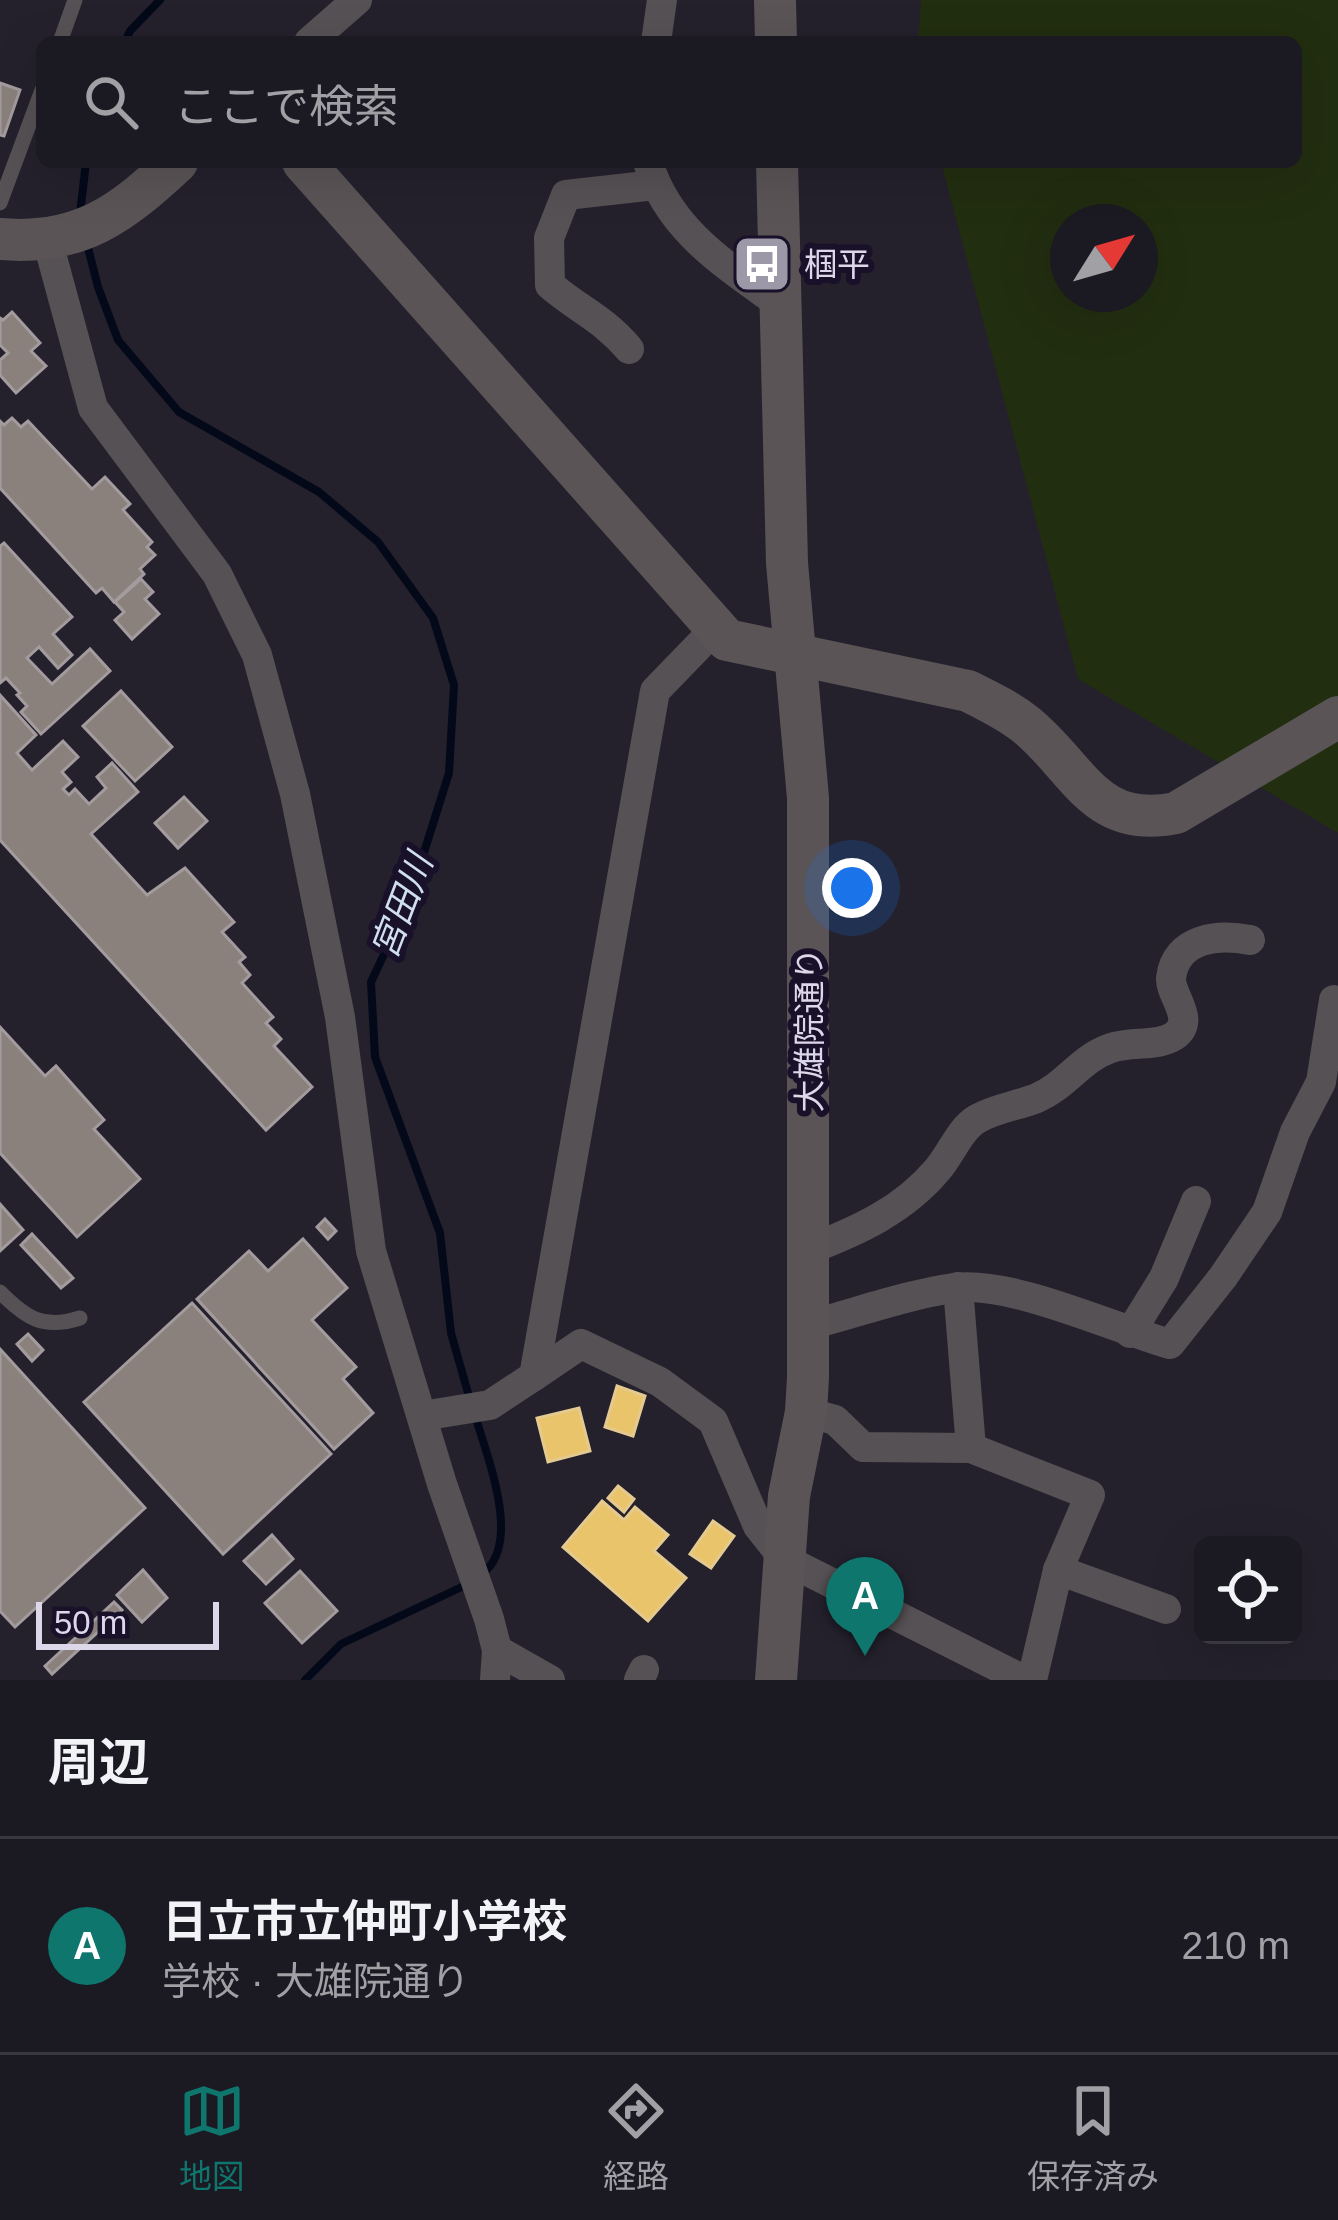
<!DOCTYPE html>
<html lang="ja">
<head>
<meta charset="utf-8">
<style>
  :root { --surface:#1b1922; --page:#28262f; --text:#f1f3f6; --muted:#a0a0a5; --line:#393840; --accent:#0f766e }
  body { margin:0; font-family:Helvetica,"Noto Sans JP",sans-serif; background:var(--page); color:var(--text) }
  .controls { position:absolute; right:36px; bottom:36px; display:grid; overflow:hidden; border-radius:18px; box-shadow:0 12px 48px #0002 }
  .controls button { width:108px; height:108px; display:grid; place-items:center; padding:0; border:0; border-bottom:3px solid var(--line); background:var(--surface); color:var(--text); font:60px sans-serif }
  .compass { position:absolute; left:1050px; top:204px; width:108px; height:108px; border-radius:50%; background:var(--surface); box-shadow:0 12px 48px #0002; rotate:53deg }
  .scale { position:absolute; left:36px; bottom:30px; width:183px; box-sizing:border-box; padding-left:12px; border:6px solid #dcd8e9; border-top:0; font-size:33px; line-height:42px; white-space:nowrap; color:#dcd8e9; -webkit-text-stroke:9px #191129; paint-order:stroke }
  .you { position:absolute; left:852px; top:888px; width:42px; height:42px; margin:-30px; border:9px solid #fff; border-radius:50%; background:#1a73e8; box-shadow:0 0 0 18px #1a73e833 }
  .badge { display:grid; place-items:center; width:78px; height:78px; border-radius:50%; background:var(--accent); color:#fff; font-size:39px; font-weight:700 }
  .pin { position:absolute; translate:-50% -99px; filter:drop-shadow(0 3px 6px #0008) }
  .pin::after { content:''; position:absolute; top:63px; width:42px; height:36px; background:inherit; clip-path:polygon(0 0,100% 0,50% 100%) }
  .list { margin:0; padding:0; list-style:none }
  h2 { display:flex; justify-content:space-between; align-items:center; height:156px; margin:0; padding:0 48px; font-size:51px }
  h2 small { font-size:39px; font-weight:400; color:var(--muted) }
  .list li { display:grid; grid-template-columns:78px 1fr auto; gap:36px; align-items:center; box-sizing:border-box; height:216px; padding:0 48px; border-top:3px solid var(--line) }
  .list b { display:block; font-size:45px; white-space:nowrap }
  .list p { margin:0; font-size:39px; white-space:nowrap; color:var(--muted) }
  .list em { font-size:39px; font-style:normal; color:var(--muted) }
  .icon { flex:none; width:66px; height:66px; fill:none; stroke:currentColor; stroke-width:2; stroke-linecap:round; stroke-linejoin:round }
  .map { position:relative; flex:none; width:1338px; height:1680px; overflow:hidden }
  .search { position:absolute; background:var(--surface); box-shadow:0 12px 48px #0002; left:36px; right:36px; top:36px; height:132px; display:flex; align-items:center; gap:30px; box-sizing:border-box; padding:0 42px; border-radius:18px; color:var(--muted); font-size:45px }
  .sheet { height:372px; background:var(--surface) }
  nav { display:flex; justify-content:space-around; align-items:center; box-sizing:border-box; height:168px; border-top:3px solid var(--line); background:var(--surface); font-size:33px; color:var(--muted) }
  nav a { display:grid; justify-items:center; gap:6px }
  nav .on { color:var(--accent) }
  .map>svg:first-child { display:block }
</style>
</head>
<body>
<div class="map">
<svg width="1338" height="1680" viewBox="0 0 1338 1680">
  <rect width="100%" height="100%" fill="#24212d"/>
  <!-- green -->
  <path fill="#222e10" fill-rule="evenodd" d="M921,0h417v833l-260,-154 -137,-517h355v-120h-378zM1068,222h72v72h-72z"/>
  <!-- homes -->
  <g fill="#e9c46a" stroke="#e5ca90" stroke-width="3">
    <polygon points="617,1386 645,1396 633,1436 605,1427"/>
    <polygon points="579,1408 590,1451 548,1462 537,1418"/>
    <polygon points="618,1486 634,1499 624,1512 608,1498"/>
    <polygon points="602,1501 624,1520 635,1507 668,1535 654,1551 686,1578 648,1621 563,1547"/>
    <polygon points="713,1521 734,1536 711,1568 690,1554"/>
  </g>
  <!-- industry -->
  <g fill="#8a817c" stroke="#a39b9d" stroke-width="3">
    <polygon points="0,83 20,90 4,136 0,135"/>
    <polygon points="12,312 40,343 31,351 46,366 16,393 0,375 0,360 8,353 0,345 0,318 3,320"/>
    <polygon points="12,418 21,427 28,421 92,489 105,477 130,504 123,510 152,542 147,547 155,555 140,569 144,574 114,602 102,588 96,593 0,488 0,421 4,425"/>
    <polygon points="4,543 72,617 53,634 72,655 58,668 39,647 27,658 52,684 90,649 110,671 41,734 21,712 27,706 17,695 20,693 6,678 0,683 0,546"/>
    <polygon points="141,579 153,592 145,599 159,614 132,639 115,620 124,612 115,602"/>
    <polygon points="121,691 172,747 135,781 83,726"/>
    <polygon points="0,695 36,735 17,753 32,770 63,741 78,757 62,772 71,782 63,789 69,795 75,789 89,804 106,788 97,777 112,763 138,792 91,834 147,895 185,868 234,922 222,932 245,957 239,962 250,975 242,983 273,1017 266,1023 281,1039 274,1046 312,1087 266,1130 0,840"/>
    <polygon points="184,797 207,821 178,848 155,823"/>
    <polygon points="0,1027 45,1076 56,1066 104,1120 94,1129 140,1179 77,1237 0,1153"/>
    <polygon points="0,1204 23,1230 0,1251"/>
    <polygon points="325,1219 336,1231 328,1239 317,1227"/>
    <polygon points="32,1234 73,1278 61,1288 21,1245"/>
    <polygon points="303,1239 347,1288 312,1320 356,1367 343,1379 373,1413 334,1449 197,1299 249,1251 268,1271"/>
    <polygon points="192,1303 331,1454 223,1554 84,1402"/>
    <polygon points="28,1334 43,1350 32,1361 17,1344"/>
    <polygon points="0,1349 145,1508 15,1627 0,1611"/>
    <polygon points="272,1535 293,1559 266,1584 244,1561"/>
    <polygon points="143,1570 167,1598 142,1622 117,1595"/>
    <polygon points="300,1571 337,1611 302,1643 265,1603"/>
    <polygon points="114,1602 122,1610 52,1674 45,1666"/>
  </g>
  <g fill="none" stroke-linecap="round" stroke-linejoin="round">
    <!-- stream -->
    <g stroke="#030919" stroke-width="8">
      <polyline points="125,42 130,31 160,0"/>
      <polyline points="80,214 86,162"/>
      <polyline points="86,240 98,287 118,340 179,412 319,492 378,542 433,618 454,685 449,773 408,903 371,982 375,1057 440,1233 451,1333 470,1400"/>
      <path d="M475,1415c12,42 48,129 7,159"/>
      <polyline points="305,1680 341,1644 470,1583"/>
    </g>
    <!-- lane -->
    <g stroke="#565154" stroke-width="15">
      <polyline points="60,42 75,0"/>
      <polyline points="0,203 42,90"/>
      <path d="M0,1292c26,26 43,38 80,26"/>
    </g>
    <!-- street -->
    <g stroke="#565154" stroke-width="30">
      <polyline points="309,42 357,0"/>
      <polyline points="656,42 662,0"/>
      <path d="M648,162c20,67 76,102 130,141"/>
      <polyline points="47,239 93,408 217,574 257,655 295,794 340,1017 371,1251 442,1484 489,1619 497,1650 495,1680"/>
      <path d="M629,349c-25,-30 -50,-39 -79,-64l-1,-47 17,-43 89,-10"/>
      <path d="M808,1250c49,-19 95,-39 130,-81 13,-15 22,-40 39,-50 19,-11 40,-13 60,-21 30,-13 44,-40 74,-50 20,-7 46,-1 63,-12 23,-16 -4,-40 -3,-58 5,-41 48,-44 79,-38"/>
      <polyline points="958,1287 971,1448"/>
      <path d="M809,1325c47,-12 96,-30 145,-37 57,-8 159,40 216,56l53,-67 44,-65 28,-80 26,-50 13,-82"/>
      <polyline points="1130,1333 1164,1278 1196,1201"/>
      <polyline points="534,1376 581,1344 660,1382 713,1421 758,1526 784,1559 1024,1680"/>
      <polyline points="806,1412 835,1420 863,1447 971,1448 1090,1495 1058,1570 1166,1609"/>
      <polyline points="422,1416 490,1405 534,1376 655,691 715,629"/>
      <polyline points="497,1650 550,1680"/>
      <polyline points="639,1680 644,1670"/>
      <polyline points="1032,1680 1058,1570"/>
    </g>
    <!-- secondary -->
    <g stroke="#5a5456" stroke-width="42">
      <polyline points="775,0 776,42"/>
      <path d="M303,162l424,478 241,51c20,10 39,19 57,33 54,43 68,106 151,89l162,-96"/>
      <path d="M0,239c80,7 121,-25 177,-77"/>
      <polyline points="776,1680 789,1496 806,1412 808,1377 808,798 787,563 777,162"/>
    </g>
  </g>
  <!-- icons -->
  <defs>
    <g id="bus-square" transform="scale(3)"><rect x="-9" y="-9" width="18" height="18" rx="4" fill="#9c98a7" stroke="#191129"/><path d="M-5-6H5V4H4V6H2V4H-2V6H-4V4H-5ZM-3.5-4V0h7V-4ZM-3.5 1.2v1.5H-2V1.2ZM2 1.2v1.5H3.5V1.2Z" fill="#fff"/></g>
  </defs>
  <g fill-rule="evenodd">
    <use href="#bus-square" x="762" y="264"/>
  </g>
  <g text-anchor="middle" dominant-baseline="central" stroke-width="12" stroke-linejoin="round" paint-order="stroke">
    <!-- poi labels -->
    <g font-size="33" fill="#dcd8e9" stroke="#191129" text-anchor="start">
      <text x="804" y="264">椢平</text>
    </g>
    <!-- street labels -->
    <g font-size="33" fill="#dcd8e9" stroke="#191129">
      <text transform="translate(809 1030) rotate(-90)">大雄院通り</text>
    </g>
    <!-- water labels -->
    <g font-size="36" font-style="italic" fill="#cfdfef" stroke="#191129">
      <text transform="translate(402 906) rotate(-69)">宮田川</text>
    </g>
  </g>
</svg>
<div class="controls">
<button><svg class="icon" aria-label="locate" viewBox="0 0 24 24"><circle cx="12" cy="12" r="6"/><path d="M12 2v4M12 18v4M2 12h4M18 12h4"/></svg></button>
</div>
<svg class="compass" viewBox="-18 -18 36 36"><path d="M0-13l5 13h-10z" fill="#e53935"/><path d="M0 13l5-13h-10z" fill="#a0a0a5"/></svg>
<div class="scale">50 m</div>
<div class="you"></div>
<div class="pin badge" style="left:865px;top:1656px">A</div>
<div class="search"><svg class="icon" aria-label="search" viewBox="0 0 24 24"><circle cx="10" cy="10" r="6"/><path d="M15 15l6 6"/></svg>ここで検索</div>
</div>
<section class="sheet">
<h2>周辺<small></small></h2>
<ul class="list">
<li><span class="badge">A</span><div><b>日立市立仲町小学校</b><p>学校 · 大雄院通り</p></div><em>210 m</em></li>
</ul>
</section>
<nav>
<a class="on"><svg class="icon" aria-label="map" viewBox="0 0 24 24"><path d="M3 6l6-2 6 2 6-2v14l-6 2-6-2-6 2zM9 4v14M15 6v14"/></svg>地図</a>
<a><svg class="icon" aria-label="directions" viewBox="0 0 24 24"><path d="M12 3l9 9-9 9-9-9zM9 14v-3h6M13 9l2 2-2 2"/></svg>経路</a>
<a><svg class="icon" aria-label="saved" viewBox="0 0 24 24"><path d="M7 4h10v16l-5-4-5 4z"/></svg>保存済み</a>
</nav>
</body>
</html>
